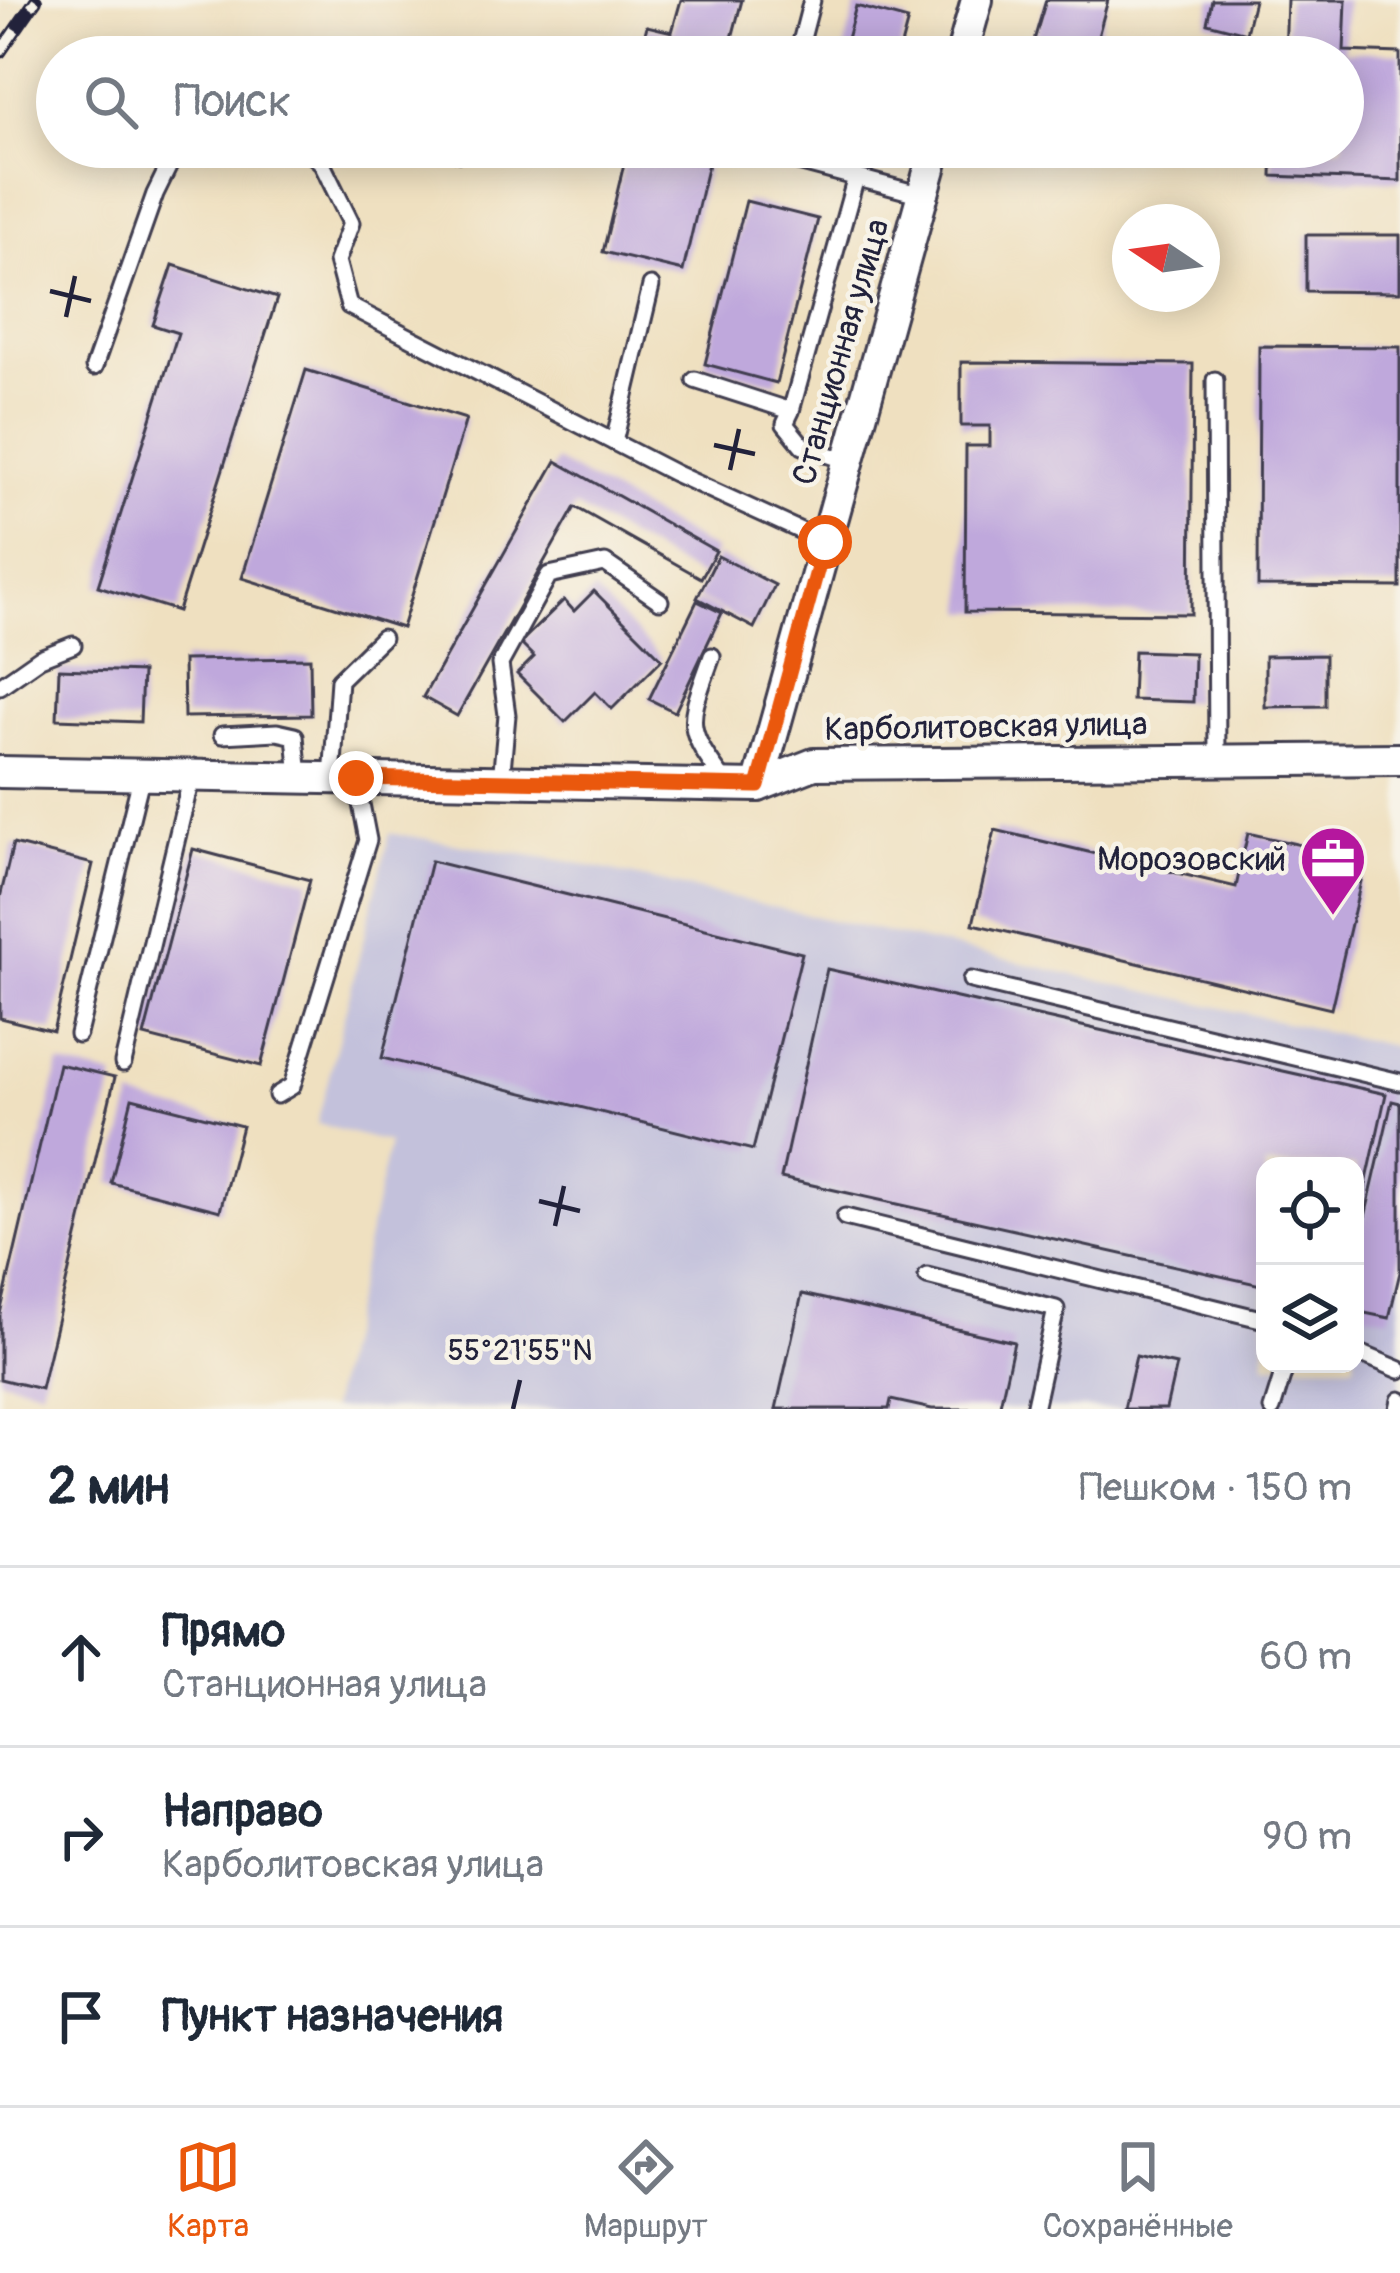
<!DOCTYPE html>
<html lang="ru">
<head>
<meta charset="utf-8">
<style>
  :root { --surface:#fff; --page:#f6f6f7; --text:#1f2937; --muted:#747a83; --line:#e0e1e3; --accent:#ea580c }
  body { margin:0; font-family:Pangolin,sans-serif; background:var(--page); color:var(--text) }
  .controls { position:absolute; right:36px; bottom:36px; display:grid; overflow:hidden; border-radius:24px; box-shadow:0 6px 30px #0003 }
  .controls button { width:108px; height:108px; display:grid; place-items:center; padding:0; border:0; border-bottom:3px solid var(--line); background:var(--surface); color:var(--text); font:60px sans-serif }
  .compass { position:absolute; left:1112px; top:204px; width:108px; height:108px; border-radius:50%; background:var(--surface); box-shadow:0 6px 30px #0003; rotate:283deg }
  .stop { position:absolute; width:36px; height:36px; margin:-27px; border:9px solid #ea580c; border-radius:50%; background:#fff }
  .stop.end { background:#ea580c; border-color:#fff; box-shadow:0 3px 12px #0008 }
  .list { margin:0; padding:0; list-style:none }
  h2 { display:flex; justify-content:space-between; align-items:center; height:156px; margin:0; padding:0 48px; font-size:51px }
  h2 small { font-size:39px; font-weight:400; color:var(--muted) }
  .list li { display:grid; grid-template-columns:78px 1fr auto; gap:36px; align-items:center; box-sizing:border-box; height:180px; padding:0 48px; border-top:3px solid var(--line) }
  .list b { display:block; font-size:45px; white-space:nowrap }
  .list p { margin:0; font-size:39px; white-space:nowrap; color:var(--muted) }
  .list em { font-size:39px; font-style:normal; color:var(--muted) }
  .icon { flex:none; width:66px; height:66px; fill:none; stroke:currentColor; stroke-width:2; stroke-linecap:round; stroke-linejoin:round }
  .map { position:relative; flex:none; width:1400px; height:1409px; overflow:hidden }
  .search { position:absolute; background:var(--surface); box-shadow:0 6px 30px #0003; left:36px; right:36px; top:36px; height:132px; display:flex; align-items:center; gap:30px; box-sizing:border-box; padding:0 42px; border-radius:66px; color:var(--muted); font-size:45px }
  .sheet { height:696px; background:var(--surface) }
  nav { display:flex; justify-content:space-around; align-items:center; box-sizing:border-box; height:168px; border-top:3px solid var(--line); background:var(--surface); font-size:33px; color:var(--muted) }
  nav a { display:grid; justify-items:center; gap:6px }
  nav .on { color:var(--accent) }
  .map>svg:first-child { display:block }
</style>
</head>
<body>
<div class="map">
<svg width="1400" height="1409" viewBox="0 0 1400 1409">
  <rect width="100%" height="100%" fill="#f7f3e8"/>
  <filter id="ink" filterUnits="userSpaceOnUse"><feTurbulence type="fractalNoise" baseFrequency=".00833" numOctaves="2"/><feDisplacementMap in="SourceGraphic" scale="24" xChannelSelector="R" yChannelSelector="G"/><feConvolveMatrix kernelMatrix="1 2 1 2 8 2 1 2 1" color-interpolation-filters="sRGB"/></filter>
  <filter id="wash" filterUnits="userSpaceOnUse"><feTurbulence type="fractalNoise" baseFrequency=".004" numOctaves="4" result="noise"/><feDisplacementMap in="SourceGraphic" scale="48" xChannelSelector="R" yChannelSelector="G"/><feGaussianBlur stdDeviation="2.7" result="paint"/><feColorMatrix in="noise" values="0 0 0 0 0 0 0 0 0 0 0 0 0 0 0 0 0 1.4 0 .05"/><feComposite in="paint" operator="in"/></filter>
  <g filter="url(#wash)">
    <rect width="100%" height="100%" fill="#efe0c0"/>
    <!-- industrial -->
    <path fill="#c3c1db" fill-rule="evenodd" d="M390,833l182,29 828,186v361h-1070l59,-266 -72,-19zM1265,1166h90v198h-90z"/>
    <g id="blocks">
      <!-- building -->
      <g fill="#bfa8dc">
        <polygon points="681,0 742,0 727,57 639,57 647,26 672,32"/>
        <polygon points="1046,0 1108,0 1097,40 1151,57 1029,57"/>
        <polygon points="1212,0 1254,0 1246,33 1207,23"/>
        <polygon points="1287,0 1346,0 1344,51 1400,53 1400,181 1272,176 1273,147 1343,147 1343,57 1285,57"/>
        <polygon points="856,6 908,20 898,57 842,57"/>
        <polygon points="410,147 463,147 459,162"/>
        <polygon points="628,147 708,164 683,271 603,252"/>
        <polygon points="815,147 874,147 870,163"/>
        <polygon points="746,201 818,219 776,383 705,364"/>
        <polygon points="1306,235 1400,235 1400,292 1306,291"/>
        <polygon points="173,265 277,298 178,611 98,586 178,333 153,325"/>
        <polygon points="1259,346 1400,347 1400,587 1258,586"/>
        <polygon points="961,362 1193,364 1191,614 965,612 966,446 990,446 990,426 961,426"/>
        <polygon points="306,370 466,419 402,628 242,578"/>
        <polygon points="556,461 716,551 701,578 575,507 457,716 423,697"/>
        <polygon points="718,556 775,585 754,628 697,598"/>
        <polygon points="594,591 662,659 612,709 595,692 565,722 517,674 534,657 520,643 564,600 574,611"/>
        <polygon points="697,601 722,613 675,712 649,699"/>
        <polygon points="1134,651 1194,653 1193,702 1132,700"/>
        <polygon points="1325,655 1325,706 1265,707 1265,656"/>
        <polygon points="310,658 311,715 184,717 183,660"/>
        <polygon points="59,669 142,672 140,722 57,719"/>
        <polygon points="995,830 1236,887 1248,833 1366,860 1331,1009 973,924"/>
        <polygon points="13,844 93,864 53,1031 0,1018 0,898"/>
        <polygon points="193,849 310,880 261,1066 144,1036"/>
        <polygon points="431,861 802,953 753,1150 382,1058"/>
        <polygon points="827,969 1386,1094 1357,1225 1355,1166 1265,1166 1265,1286 781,1178"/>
        <polygon points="59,1064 115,1077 41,1389 0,1379 0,1314"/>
        <polygon points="132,1098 242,1126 220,1211 111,1183"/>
        <polygon points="1392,1101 1400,1103 1400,1272 1389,1318 1355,1311 1355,1260"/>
        <polygon points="802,1294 1014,1342 999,1409 932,1409 891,1400 889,1409 776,1409"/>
        <polygon points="1136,1356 1176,1365 1166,1409 1124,1409"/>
      </g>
    </g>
  </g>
  <g filter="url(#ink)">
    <use href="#blocks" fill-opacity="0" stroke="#413e4f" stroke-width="3"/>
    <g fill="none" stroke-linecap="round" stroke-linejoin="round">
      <!-- service casing -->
      <g stroke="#413e4f" stroke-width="21">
        <g id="service">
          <polyline points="799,50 812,0"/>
          <polyline points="303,147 321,162 351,223 337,261 349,306 674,473 825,542"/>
          <polyline points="742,147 922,195"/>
          <polyline points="94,367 155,194 178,147"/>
          <polyline points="695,380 791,411 785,424 803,446 847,461"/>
          <polyline points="1215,380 1217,760"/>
          <polyline points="791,411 856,177"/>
          <polyline points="614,442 651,286"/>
          <path d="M712,656c-23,66 -31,68 14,127"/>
          <polyline points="0,686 40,658 73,645"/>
          <polyline points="222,735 277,732 295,736 299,777"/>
          <polyline points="332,778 339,680 382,638"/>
          <polyline points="501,781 507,715 500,664 549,575 605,563 660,601"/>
          <polyline points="971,980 1400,1082"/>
          <polyline points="78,1034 142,774"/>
          <polyline points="123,1063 192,775"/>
          <polyline points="277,1095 292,1086 368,840 356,778"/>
          <polyline points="845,1217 1265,1320"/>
          <polyline points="927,1276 1056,1309 1034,1409"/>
          <polyline points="1355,1351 1400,1370"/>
          <polyline points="1272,1409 1286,1364"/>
          <polyline points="1398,1409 1400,1400"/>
        </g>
      </g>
      <!-- minor casing -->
      <g stroke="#413e4f" stroke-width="36">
        <g id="minor">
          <polyline points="961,57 977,0"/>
          <polyline points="0,772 758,786 814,764 1400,759"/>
          <polyline points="758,786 936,147"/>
        </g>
      </g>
      <!-- service -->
      <use href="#service" stroke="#fff" stroke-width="15"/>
      <!-- minor -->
      <use href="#minor" stroke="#fff" stroke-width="30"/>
      <!-- rail casing -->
      <g stroke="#22223b" stroke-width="14">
        <polyline id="rail" points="0,52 36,0"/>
      </g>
      <!-- rail -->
      <use href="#rail" stroke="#f7f3e8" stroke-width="9" stroke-dasharray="27" stroke-linecap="butt"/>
    </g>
  </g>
  <g fill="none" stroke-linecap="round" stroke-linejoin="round" filter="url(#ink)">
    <!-- route -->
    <polyline stroke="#ea580c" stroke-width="15" points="356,778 758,786 825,542"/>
  </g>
  <!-- ticks -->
  <path fill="none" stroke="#22223b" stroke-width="4.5" d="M50,291l41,10M66,317l9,-41M714,445l41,9M730,470l9,-41M539,1201l41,10M555,1226l9,-40M513,1409l7,-29"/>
  <!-- icons -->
  <defs>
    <g id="office-pin" transform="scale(3.45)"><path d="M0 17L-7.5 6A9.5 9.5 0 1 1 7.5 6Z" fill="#b5179e" stroke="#f7f3e8"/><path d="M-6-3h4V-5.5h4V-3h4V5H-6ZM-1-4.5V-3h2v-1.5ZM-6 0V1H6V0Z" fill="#fff"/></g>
  </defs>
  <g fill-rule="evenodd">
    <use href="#office-pin" x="1333" y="859"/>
  </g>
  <g text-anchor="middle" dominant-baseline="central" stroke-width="9" stroke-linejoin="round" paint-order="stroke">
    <!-- street labels -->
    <g font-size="33" fill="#22223b" stroke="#f7f3e8">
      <text transform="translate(841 352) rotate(-74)">Станционная улица</text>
      <text transform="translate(986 727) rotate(-1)">Карболитовская улица</text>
    </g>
    <!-- poi labels -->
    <g font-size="33" fill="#22223b" stroke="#f7f3e8" text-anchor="end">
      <text x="1286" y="859">Морозовский</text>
    </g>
  </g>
  <g font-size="30" text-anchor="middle" fill="#22223b" stroke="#f7f3e8" stroke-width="9" stroke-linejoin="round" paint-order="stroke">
    <text x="520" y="1360">55°21'55"N</text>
  </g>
</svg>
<div class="controls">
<button><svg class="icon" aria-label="locate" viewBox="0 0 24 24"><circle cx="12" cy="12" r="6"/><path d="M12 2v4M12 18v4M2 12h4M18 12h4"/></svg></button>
<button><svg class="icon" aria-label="layers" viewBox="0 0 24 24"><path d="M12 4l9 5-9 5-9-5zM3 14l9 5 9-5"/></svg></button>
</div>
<svg class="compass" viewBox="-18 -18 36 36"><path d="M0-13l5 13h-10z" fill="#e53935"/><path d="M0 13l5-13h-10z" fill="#747a83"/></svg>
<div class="stop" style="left:825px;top:542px"></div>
<div class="stop end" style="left:356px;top:778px"></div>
<div class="search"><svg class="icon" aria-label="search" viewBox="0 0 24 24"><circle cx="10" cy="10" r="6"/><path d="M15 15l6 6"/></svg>Поиск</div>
</div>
<section class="sheet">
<h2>2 мин<small>Пешком · 150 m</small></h2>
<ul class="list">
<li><svg class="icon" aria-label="ahead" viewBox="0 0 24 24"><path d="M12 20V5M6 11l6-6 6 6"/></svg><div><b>Прямо</b><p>Станционная улица</p></div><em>60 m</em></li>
<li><svg class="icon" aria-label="right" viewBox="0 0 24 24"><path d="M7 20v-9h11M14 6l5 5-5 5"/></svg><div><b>Направо</b><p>Карболитовская улица</p></div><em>90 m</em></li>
<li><svg class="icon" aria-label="arrive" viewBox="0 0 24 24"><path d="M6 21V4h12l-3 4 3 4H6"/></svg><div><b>Пункт назначения</b></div></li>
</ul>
</section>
<nav>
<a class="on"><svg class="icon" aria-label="map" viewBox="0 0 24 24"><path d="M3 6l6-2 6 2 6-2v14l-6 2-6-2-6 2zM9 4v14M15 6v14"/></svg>Карта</a>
<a><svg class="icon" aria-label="directions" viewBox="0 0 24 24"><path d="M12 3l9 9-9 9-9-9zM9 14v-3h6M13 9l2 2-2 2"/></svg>Маршрут</a>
<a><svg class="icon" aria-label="saved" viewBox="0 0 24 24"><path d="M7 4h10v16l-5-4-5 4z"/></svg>Сохранённые</a>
</nav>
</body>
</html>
